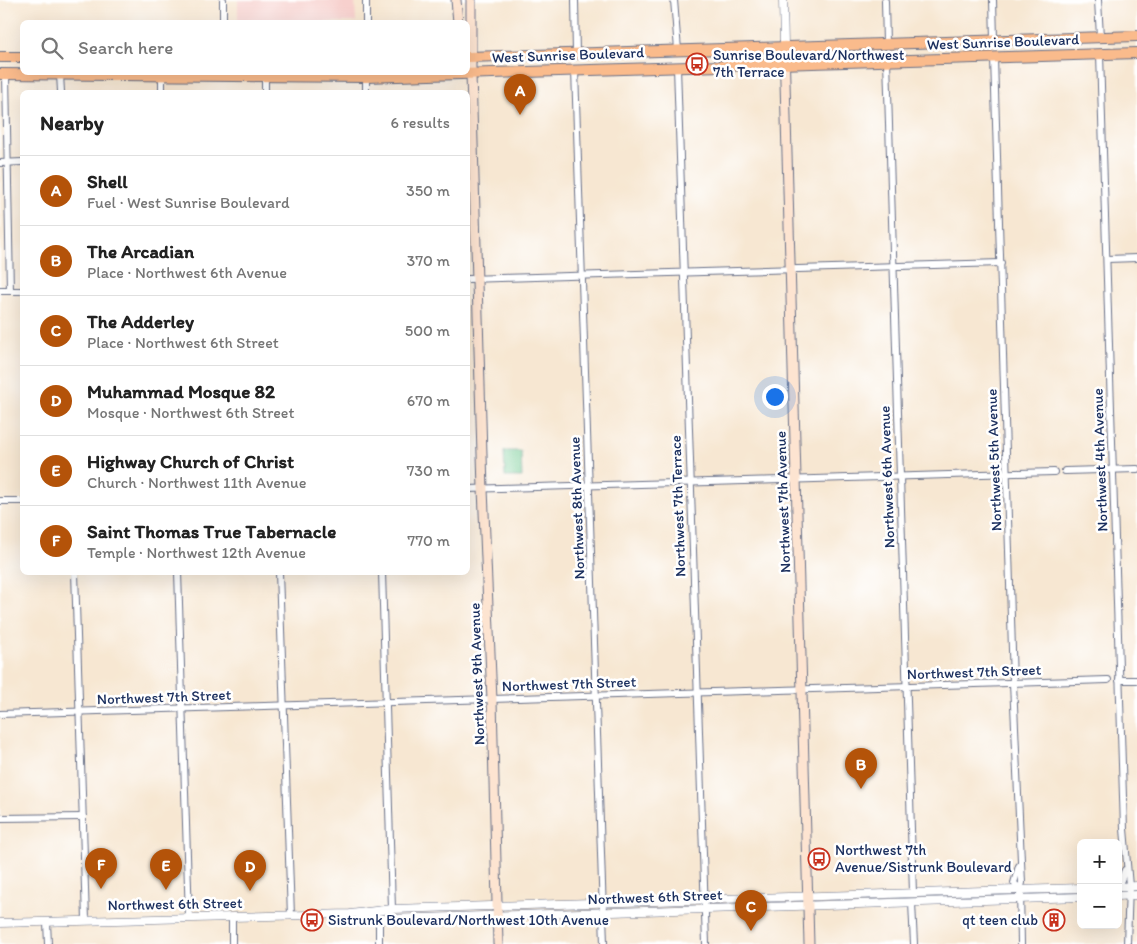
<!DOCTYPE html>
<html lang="en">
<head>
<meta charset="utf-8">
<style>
  :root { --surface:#fff; --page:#f2f2f2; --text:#222; --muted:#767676; --line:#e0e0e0; --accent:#b45309 }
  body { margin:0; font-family:Itim,sans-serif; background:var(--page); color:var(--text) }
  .controls { position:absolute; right:15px; bottom:15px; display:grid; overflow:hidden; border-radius:8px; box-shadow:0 5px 20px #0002 }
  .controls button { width:45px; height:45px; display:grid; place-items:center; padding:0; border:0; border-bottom:1px solid var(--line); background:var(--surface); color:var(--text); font:25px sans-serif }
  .you { position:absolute; left:774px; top:396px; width:18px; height:18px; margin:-12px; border:4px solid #fff; border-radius:50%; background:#1a73e8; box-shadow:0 0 0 8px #1a73e833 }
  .badge { display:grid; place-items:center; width:32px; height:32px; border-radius:50%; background:var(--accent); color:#fff; font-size:16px; font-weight:700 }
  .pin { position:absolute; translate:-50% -41px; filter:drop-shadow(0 1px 2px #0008) }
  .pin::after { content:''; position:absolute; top:26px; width:18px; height:15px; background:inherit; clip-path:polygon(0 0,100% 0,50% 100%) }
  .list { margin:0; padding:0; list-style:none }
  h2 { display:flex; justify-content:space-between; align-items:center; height:65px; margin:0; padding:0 20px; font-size:21px }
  h2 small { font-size:16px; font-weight:400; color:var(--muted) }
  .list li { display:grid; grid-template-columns:32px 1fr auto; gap:15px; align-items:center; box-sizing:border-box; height:70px; padding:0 20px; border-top:1px solid var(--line) }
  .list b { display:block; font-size:19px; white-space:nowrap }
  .list p { margin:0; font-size:16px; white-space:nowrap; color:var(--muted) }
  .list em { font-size:16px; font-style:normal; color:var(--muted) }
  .icon { flex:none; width:28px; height:28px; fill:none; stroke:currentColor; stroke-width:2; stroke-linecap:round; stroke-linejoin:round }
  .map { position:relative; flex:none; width:1137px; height:944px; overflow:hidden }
  .search { position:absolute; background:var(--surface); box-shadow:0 5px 20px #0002; left:20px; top:20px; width:450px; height:55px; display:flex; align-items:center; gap:12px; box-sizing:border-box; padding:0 18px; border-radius:8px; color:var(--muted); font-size:19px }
  .panel { position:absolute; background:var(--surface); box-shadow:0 5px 20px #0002; left:20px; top:90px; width:450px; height:485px; border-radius:8px }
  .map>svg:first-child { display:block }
</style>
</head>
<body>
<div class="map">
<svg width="1137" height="944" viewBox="0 0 1137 944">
  <rect width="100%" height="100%" fill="#fff"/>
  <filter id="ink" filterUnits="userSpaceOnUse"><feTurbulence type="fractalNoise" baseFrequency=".02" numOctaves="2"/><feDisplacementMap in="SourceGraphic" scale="10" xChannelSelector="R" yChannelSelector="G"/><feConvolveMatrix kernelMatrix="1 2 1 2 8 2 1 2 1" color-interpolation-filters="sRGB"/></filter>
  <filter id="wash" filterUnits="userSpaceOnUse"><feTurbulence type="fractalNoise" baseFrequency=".0096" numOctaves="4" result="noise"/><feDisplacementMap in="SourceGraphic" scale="20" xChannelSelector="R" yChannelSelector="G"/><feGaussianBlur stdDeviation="1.12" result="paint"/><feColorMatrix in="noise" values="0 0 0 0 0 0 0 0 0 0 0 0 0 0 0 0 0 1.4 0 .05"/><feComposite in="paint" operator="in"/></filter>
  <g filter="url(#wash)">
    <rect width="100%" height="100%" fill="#f7e7d2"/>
    <!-- built -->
    <polygon fill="#f7d0cd" points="238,0 355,0 356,22 238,22"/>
    <!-- green -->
    <polygon fill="#70c990" stroke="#467c77" points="521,451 522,477 505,477 504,451"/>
  </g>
  <g filter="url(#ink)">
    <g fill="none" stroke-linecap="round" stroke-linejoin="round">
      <!-- minor casing -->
      <g stroke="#686f87" stroke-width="8">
        <g id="minor">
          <polyline points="366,0 366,22"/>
          <polyline points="575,0 576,54"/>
          <polyline points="674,0 678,50"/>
          <polyline points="993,0 994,40"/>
          <polyline points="1098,0 1100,37"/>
          <polyline points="885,1 886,44"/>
          <polyline points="223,22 223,0"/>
          <polyline points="1100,54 1124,829 1129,886 1127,944"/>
          <polyline points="994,58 1013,683 1022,883 1020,889 1021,944"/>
          <polyline points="887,60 913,893"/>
          <polyline points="677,67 706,944"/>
          <polyline points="575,70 604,944"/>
          <polyline points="6,74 10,291"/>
          <polyline points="60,74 61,92"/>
          <polyline points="162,76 162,92"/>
          <polyline points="265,77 265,92"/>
          <polyline points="366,77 366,92"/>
          <polyline points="0,163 22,162"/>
          <polyline points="1107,259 1137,258"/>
          <polyline points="468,279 1001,263"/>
          <polyline points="0,291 22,291"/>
          <polyline points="1065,471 1137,469"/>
          <polyline points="468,489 1054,472"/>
          <polyline points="0,501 22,501"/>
          <polyline points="75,572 86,920"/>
          <polyline points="178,572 189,918"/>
          <polyline points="279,572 291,916"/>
          <polyline points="382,572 392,909"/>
          <polyline points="1119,680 1137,680"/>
          <polyline points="0,714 1108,680"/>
          <polyline points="0,818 83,817"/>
          <polyline points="1019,866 1014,883 1020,889"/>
          <polyline points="1118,887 1125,870"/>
          <polyline points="912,903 914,944"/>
          <polyline points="232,917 232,944"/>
          <polyline points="379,919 379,944"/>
          <polyline points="47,922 48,944"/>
        </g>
      </g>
      <!-- tertiary casing -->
      <g stroke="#686f87" stroke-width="9">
        <g id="tertiary">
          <polyline points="783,0 784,46"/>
          <polyline points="1118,887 1137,886"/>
          <polyline points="1118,896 1137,895"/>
          <polyline points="360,916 379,919 421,918 1081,897"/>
          <polyline points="0,923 350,914 392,909 1081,888"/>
        </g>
      </g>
      <!-- secondary casing -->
      <g stroke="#686f87" stroke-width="11">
        <g id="secondary">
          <polyline points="456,0 458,22"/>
          <polyline points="471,0 471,74 483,489 492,700 498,944"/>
          <polyline points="784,46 809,944"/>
        </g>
      </g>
      <!-- primary casing -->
      <g stroke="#686f87" stroke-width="12">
        <g id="primary">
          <polyline points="0,57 22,57"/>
          <polyline points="468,57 1137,36"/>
          <polyline points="0,74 366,77 1137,53"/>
        </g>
      </g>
      <!-- minor -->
      <use href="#minor" stroke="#fff" stroke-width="6"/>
      <!-- tertiary -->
      <use href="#tertiary" stroke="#fff" stroke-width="8"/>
      <!-- secondary -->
      <use href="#secondary" stroke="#fde4d1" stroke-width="9"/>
      <!-- primary -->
      <use href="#primary" stroke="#fabb8c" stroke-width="10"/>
    </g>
  </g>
  <!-- icons -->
  <defs>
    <g id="bus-ring" transform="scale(1.125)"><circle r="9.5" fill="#fff" stroke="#c8321e" stroke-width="1.5"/><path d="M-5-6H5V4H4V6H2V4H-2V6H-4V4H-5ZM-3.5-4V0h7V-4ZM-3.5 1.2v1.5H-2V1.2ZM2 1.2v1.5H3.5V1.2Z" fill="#c8321e"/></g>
    <g id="building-ring" transform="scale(1.125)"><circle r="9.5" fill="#fff" stroke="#c8321e" stroke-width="1.5"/><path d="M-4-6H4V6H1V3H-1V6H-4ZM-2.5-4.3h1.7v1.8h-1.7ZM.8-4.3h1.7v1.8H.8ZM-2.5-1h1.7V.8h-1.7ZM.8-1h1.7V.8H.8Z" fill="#c8321e"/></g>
  </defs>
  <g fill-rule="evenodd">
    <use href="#bus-ring" x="697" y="64"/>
    <use href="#bus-ring" x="819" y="859"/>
    <use href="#bus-ring" x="312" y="920"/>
    <use href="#building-ring" x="1054" y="920"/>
  </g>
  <g text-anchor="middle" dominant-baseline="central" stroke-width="5" stroke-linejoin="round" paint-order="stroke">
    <!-- street labels -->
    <g font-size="15" fill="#1b2f5e" stroke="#fff">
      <text transform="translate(1003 42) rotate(-2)">West Sunrise Boulevard</text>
      <text transform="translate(568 55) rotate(-2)">West Sunrise Boulevard</text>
      <text transform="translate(994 460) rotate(-92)">Northwest 5th Avenue</text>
      <text transform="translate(1100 460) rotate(-92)">Northwest 4th Avenue</text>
      <text transform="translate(887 477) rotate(-92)">Northwest 6th Avenue</text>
      <text transform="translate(783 502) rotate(-92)">Northwest 7th Avenue</text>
      <text transform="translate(678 506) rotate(-92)">Northwest 7th Terrace</text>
      <text transform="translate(577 508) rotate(-92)">Northwest 8th Avenue</text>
      <text transform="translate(974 672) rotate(-2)">Northwest 7th Street</text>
      <text transform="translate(477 674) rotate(-92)">Northwest 9th Avenue</text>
      <text transform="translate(569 684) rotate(-2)">Northwest 7th Street</text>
      <text transform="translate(164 697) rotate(-2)">Northwest 7th Street</text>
      <text transform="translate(655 897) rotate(-2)">Northwest 6th Street</text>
      <text transform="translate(175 904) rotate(-1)">Northwest 6th Street</text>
    </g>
    <!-- poi labels -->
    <g font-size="15" fill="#1b2f5e" stroke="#fff" text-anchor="start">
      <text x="713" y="55">Sunrise Boulevard/Northwest<tspan x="713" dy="17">7th Terrace</tspan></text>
      <text x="835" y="850">Northwest 7th<tspan x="835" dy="17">Avenue/Sistrunk Boulevard</tspan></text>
      <text x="328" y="920">Sistrunk Boulevard/Northwest 10th Avenue</text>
      <text x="1038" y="920" text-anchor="end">qt teen club</text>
    </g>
  </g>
</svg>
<div class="controls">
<button>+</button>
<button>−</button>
</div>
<div class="you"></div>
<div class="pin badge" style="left:520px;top:115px">A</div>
<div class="pin badge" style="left:861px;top:789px">B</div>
<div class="pin badge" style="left:751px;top:931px">C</div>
<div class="pin badge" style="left:250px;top:891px">D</div>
<div class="pin badge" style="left:166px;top:890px">E</div>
<div class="pin badge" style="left:101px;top:889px">F</div>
<div class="search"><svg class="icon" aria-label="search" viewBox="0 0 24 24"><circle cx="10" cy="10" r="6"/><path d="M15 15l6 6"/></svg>Search here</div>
<section class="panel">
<h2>Nearby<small>6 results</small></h2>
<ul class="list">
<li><span class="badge">A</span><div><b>Shell</b><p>Fuel · West Sunrise Boulevard</p></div><em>350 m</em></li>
<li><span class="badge">B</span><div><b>The Arcadian</b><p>Place · Northwest 6th Avenue</p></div><em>370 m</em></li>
<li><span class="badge">C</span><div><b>The Adderley</b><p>Place · Northwest 6th Street</p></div><em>500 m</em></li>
<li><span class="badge">D</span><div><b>Muhammad Mosque 82</b><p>Mosque · Northwest 6th Street</p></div><em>670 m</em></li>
<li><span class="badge">E</span><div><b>Highway Church of Christ</b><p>Church · Northwest 11th Avenue</p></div><em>730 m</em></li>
<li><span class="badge">F</span><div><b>Saint Thomas True Tabernacle</b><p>Temple · Northwest 12th Avenue</p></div><em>770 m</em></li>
</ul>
</section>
</div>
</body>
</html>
